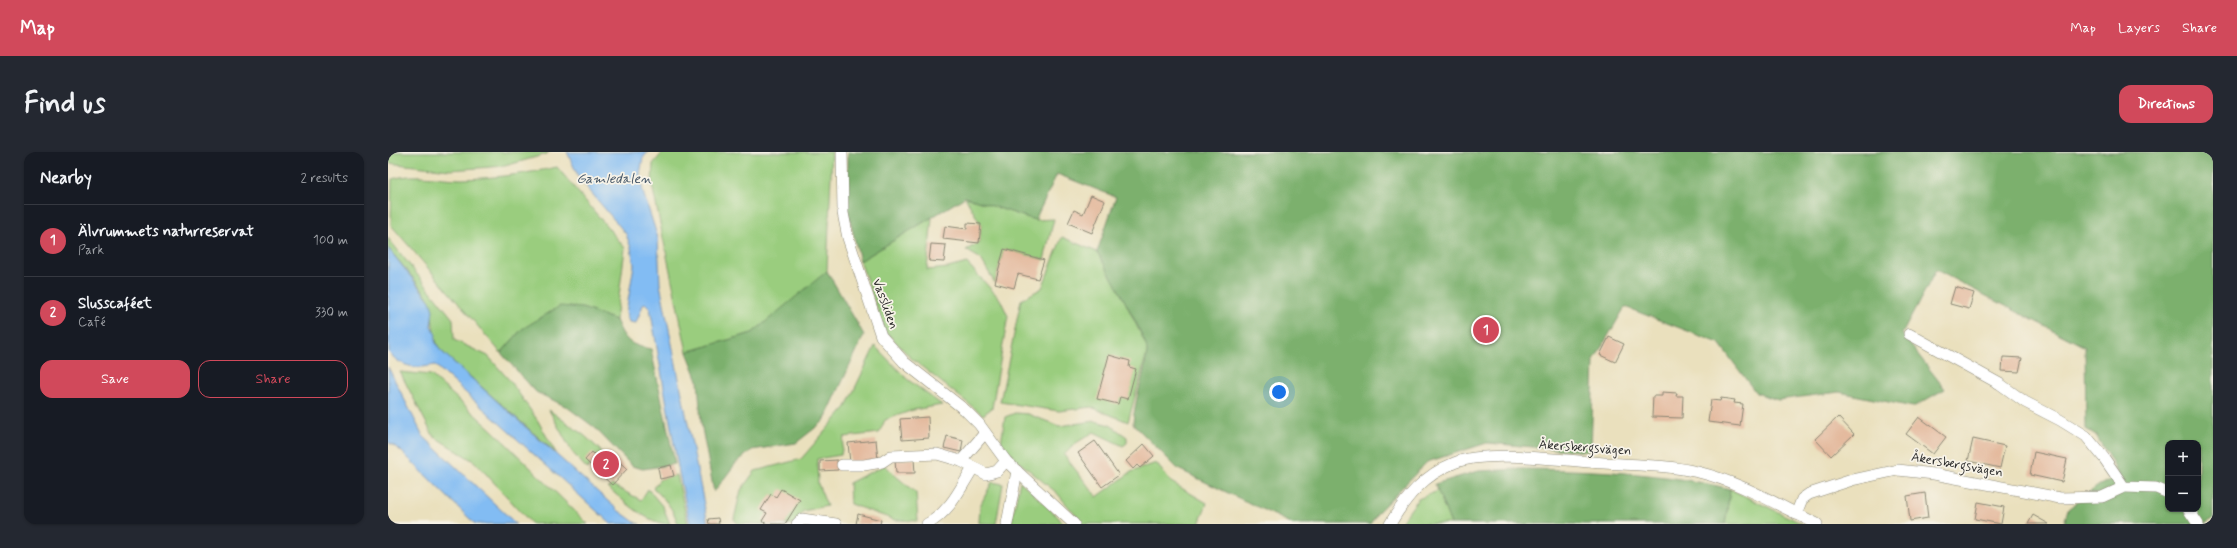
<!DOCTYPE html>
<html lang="en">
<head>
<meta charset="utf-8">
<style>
  :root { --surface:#171b24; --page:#242831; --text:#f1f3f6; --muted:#9ea1a6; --line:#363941; --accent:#d1495b }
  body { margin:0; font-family:Mynerve,sans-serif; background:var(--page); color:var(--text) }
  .controls { position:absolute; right:12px; bottom:12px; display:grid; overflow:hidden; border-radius:8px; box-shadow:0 1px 3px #0004 }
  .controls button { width:36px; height:36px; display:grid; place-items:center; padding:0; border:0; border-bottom:1px solid var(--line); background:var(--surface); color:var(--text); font:20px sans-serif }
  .you { position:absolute; left:891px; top:240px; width:14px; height:14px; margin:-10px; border:3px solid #fff; border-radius:50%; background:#1a73e8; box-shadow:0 0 0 6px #1a73e833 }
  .badge { display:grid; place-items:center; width:26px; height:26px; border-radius:50%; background:var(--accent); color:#fff; font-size:13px; font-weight:700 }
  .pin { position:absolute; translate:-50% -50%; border:2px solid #fff; box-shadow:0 1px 4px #0006 }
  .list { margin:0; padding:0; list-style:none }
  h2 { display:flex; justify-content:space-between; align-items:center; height:52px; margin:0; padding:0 16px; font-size:17px }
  h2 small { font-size:13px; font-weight:400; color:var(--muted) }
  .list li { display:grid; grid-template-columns:26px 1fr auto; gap:12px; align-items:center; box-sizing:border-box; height:72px; padding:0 16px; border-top:1px solid var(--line) }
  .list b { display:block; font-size:15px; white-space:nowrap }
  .list p { margin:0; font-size:13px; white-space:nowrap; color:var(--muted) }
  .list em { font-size:13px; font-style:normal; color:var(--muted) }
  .actions { display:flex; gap:8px; padding:12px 16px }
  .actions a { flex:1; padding:9px 0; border:1px solid var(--accent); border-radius:12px; text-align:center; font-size:14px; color:var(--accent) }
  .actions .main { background:var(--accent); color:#fff }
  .map { position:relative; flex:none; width:1825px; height:372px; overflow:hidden; border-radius:12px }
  header { display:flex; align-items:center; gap:24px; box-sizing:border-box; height:56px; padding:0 20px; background:var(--accent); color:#fff }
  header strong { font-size:19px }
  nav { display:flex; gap:22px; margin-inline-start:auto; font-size:14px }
  .intro { display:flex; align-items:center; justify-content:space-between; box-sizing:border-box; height:96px; padding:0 24px }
  h1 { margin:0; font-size:28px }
  .button { padding:10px 18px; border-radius:12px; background:var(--accent); color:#fff; font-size:14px; font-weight:700 }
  main { display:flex; gap:24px; padding:0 24px }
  aside { flex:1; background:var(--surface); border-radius:12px; box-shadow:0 1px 3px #0004 }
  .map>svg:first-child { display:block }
</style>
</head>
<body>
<header>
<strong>Map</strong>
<nav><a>Map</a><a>Layers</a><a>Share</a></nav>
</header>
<div class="intro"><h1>Find us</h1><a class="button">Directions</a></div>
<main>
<aside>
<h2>Nearby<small>2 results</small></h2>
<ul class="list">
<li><span class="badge">1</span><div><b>Älvrummets naturreservat</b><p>Park</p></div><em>100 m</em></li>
<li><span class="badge">2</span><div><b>Slusscaféet</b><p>Café</p></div><em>330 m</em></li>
</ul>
<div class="actions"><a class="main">Save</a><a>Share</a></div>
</aside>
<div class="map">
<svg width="1825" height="372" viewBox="0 0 1825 372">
  <rect width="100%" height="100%" fill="#f7f3e8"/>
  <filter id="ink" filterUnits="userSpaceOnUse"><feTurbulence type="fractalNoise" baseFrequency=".025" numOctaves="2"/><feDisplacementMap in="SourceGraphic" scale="8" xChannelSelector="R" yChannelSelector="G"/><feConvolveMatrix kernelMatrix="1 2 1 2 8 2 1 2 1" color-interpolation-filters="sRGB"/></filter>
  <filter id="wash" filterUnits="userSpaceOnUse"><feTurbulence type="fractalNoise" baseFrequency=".012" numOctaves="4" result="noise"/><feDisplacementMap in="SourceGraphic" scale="16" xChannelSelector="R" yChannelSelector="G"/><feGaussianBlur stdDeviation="0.9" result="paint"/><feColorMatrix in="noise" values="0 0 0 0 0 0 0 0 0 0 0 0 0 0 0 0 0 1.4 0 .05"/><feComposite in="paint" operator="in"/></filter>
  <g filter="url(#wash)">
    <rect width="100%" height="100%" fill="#eae0bd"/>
    <!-- green -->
    <g fill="#9acd7e" stroke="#627c54">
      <polygon points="0,0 161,0 159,2 117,14 62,18 0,11"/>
      <polygon points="275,0 444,0 439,119 418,154 364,181 299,200 264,33 265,12"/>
      <path d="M169,15l68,81 -9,72 -34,-12 -60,21 -21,24 -110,-128 1,-46c23,-7 46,0 70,0 33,-1 63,-5 95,-12z"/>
      <polygon points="577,45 647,68 666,67 656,108 616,97 607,131 593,107 578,98 591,91 593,73"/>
      <polygon points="544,65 539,118 560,116 579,111 612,147 620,164 604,256 595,263 524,207 497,179 472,109"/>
      <polygon points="674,85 709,100 729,133 760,197 740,270 703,255 671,259 612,250 633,148 654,136"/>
      <path d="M0,86l65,81 1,21 34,16 23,26 27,39 18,32 -116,-103c-9,-16 -6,-32 -10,-48 -2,-8 -35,-45 -42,-54z"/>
      <polygon points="487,194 519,227 554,253 525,258 497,268 491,281 456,285 453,303 429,307 430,332 439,354 415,359 407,372 350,372 346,367 353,338 367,319 413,307 458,255"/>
      <polygon points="12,220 43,223 104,278 200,372 144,372 87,310 45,284"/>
      <polygon points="161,258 197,284 214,300 199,317 184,300"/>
      <polygon points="627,261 640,262 671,274 707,269 722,273 739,285 739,291 735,294 706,280 688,291 676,303 709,345 743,320 768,311 783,330 819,351 811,372 695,372 669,341 631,310 613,291 617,265"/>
      <polygon points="497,313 509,325 528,341 530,369 507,368 462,352 461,331"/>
      <path d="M289,323l11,49h-10c-5,-16 -13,-25 -25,-36l7,-9z"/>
      <polygon points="632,329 670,365 675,372 623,372"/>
      <polygon points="604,330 615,332 608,372 591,371 592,354"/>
      <path d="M224,333l29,15 7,-11 15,18 7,17c-23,0 -44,-22 -62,-36z"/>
      <polygon points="1342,337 1415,372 1337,372"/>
      <polygon points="1050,339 1063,372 1012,372 1030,347"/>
    </g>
    <!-- forest -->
    <g fill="#7bb06d" stroke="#536e4c" fill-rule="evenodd">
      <path d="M460,0h1365v367l-8,5h-141l4,-15 30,-23 21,-11 -23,-40 -10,-6 -1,-82 -149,-77 -34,64 43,55 -32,18 -74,-15 -61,8 -22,-7 -37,-50 -94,-36 -31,53 -3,92 -104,-9 -60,19 -49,50 -8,12h-77l-115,-55 -45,-45c1,-25 12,-49 14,-73 1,-11 -42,-86 -50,-99l19,-55 -59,-23 -22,46 -70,-23 -105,64 -12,-49zM1780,291h30v66h-30z"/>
      <polygon points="439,119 476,183 436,269 408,291 364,298 348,311 326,340 313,271 310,228 299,200 364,181"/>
      <path d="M172,154l22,2 34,12c9,21 13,25 35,29l24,115 -32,5 -11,-3 -38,-39 -27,-20 -31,-15 -35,-39 21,-24z"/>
      <path d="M1132,317c70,1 142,3 210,20l-5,35h-274l-16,-40 43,-13z"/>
    </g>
    <!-- water -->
    <g fill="#82bcf3" stroke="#56748f">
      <polygon points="179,0 260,0 255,6 252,22 255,40 270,86 272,132 320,372 302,372 291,321 262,156 257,151 255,153 248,171 241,170 238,161 246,113 243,96 238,82 191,26"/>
      <path d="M0,96l42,53 3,9 -2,16 5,9 -1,6 5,9 179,161 17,12 4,1h-29l-176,-159c-19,4 -32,3 -46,-12z"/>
      <polygon points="0,215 35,284 128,372 87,372 12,298 0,290"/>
    </g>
    <g id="blocks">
      <!-- building -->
      <g fill="#e4ba9e">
        <polygon points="703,43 717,49 704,81 680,71 686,58 695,62"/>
        <polygon points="579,71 593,72 591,91 555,87 557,74 579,77"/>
        <polygon points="543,92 558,93 556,110 541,109"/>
        <polygon points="616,97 656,108 650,127 630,122 626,136 607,131"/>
        <polygon points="1567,135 1586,141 1581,157 1562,152"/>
        <polygon points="1221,185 1236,192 1227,210 1212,203"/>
        <polygon points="721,203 742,209 741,215 748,217 740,247 732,245 730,252 709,247"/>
        <polygon points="1615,205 1634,206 1631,220 1614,219"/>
        <polygon points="1274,240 1289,241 1288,244 1295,244 1294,266 1264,265 1265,244 1274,244"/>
        <polygon points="1333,246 1347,248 1346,251 1355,252 1352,274 1320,270 1323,248 1332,249"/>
        <polygon points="540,265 541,286 514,288 512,267"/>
        <polygon points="1450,265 1466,282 1443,304 1427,287"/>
        <polygon points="1531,265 1558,285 1545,302 1518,282"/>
        <polygon points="559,284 575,288 573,300 556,296"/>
        <polygon points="1585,287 1617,294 1612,316 1580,309"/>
        <polygon points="488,288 490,308 462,311 460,291"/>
        <polygon points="707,289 731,323 714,335 690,301"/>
        <polygon points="756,292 766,304 752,316 749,313 745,317 738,309"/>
        <polygon points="220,299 239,317 224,333 197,308 204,300 212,308"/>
        <polygon points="1646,300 1679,307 1674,330 1642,323"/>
        <polygon points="526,307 527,321 508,321 507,308"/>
        <polygon points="449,308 450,318 432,319 432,309"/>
        <polygon points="283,313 286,324 272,327 270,316"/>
        <polygon points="393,337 412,348 397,372 379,372 374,369 379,361 373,358 383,342 388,345"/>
        <polygon points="1537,341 1540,366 1522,369 1519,344"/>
        <polygon points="1590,350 1616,355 1613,372 1587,367"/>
        <polygon points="470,362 493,368 492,372 468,372"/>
        <polygon points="1645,363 1661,372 1640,372"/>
        <polygon points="330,366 331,372 321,372 320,367"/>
      </g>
    </g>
  </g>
  <g filter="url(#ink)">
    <use href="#blocks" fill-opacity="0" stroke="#8a8674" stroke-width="1"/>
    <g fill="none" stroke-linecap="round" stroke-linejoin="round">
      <!-- minor casing -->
      <g stroke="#8a8674" stroke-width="12">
        <g id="minor">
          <polyline points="454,0 455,61 460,86 493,184 516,210 577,258 591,272 618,309 686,372"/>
          <polyline points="1521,182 1612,232 1637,250 1672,268 1698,284 1716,306 1736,335 1768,336 1780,341"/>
          <polyline points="573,309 597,281"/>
          <polyline points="454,313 476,313 494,310 503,304 549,302 573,309 598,322 609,319 618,309"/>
          <polyline points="1800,357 1810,372"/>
          <polyline points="1408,362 1414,347 1421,342 1464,328 1510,318 1546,322 1672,346 1714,345 1736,335"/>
          <polyline points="409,372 414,367 448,372"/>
          <path d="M539,372c23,-12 33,-35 46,-56"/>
          <polyline points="619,372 629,319"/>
          <path d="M1002,372c16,-27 34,-49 64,-61 34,-14 112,-2 150,0 31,2 64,2 94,9 42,10 80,33 119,52"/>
        </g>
      </g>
      <!-- minor -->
      <use href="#minor" stroke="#fff" stroke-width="11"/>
    </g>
  </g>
  <g text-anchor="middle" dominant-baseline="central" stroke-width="3.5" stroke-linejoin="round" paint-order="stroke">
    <!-- street labels -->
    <g font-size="13" fill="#2b2b2b" stroke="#f7f3e8">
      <text transform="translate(497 152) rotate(70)">Vassliden</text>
      <text transform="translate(1197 296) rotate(4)">Åkersbergsvägen</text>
      <text transform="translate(1569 313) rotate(10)">Åkersbergsvägen</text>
    </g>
    <!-- water labels -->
    <g font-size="14" font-style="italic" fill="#455667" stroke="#f7f3e8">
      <text x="226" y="27">Gamledalen</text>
    </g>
  </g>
</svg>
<div class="controls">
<button>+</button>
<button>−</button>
</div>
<div class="you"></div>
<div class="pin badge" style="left:1098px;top:178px">1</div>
<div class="pin badge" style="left:218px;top:312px">2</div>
</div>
</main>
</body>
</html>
